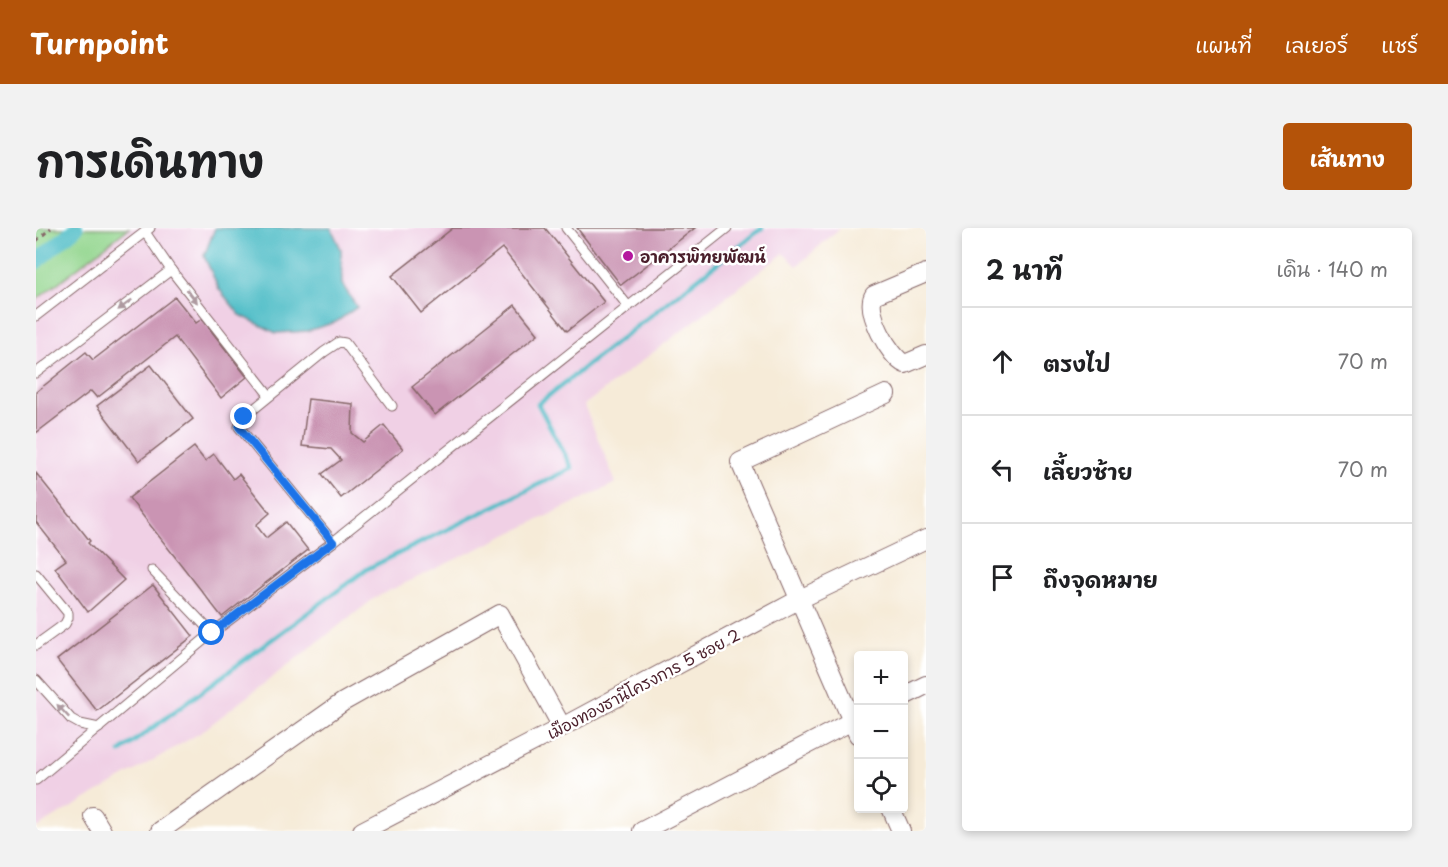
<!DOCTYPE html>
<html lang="th">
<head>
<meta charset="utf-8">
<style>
  :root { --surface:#fff; --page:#f2f2f2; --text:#202124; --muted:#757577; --line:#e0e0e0; --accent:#b45309 }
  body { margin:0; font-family:"Playpen Sans","Playpen Sans Thai",sans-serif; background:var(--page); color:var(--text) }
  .controls { position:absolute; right:18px; bottom:18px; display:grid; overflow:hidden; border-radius:6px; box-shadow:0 3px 9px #0003 }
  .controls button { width:54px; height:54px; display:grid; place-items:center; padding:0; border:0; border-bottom:2px solid var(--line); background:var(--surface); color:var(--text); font:30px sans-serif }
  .stop { position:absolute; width:18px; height:18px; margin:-14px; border:4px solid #1a73e8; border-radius:50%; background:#fff }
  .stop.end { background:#1a73e8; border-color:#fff; box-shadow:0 2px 6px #0008 }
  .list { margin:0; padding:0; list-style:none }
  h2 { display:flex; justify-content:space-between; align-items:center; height:78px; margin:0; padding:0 24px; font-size:26px }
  h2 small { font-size:20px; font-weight:400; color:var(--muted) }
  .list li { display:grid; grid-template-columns:39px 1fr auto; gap:18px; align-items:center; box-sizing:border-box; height:108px; padding:0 24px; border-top:2px solid var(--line) }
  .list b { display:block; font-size:22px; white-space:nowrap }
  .list em { font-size:20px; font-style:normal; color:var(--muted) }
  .icon { flex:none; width:33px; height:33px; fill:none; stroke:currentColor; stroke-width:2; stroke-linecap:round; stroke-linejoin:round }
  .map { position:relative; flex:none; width:890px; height:603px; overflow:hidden; border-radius:6px }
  header { display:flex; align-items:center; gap:36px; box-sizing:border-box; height:84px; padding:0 30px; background:var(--accent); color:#fff }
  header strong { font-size:28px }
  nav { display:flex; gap:33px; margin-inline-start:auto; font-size:21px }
  .intro { display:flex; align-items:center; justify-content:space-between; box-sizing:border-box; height:144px; padding:0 36px }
  h1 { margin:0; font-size:42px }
  .button { padding:15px 27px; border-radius:6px; background:var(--accent); color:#fff; font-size:21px; font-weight:700 }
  main { display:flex; gap:36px; padding:0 36px }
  aside { flex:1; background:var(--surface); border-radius:6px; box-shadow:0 3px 9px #0003 }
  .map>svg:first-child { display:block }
</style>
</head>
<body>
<header>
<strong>Turnpoint</strong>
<nav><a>แผนที่</a><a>เลเยอร์</a><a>แชร์</a></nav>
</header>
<div class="intro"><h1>การเดินทาง</h1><a class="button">เส้นทาง</a></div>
<main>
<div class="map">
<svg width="890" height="603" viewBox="0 0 890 603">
  <rect width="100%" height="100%" fill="#fff"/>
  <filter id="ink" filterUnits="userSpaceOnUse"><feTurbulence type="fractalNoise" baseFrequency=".0167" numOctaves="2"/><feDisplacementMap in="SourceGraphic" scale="12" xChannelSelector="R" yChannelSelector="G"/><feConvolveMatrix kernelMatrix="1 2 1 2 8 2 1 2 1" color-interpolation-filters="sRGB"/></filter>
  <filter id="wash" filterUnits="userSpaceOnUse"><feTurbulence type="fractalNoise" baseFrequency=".008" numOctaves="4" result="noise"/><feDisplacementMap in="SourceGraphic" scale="24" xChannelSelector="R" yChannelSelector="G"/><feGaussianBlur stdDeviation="1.35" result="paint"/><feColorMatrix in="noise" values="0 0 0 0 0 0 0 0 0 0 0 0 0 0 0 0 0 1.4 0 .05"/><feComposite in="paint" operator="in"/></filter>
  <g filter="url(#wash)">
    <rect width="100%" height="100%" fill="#f6ebd8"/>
    <!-- built -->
    <polygon fill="#f0d0e5" points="0,0 804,0 761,38 748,25 548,177 580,255 340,369 164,505 0,600"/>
    <!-- green -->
    <polygon fill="#92d58d" stroke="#6e7a5c" stroke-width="1.5" points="0,0 93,0 0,72"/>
    <!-- water -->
    <polygon fill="#4fbdc7" stroke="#4c6e79" stroke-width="1.5" points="179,0 295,0 305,21 306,56 321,79 300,94 271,103 240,105 204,87 183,61 168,28"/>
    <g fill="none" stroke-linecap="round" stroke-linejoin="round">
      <!-- stream -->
      <polyline stroke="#4fbdc7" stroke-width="4.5" points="84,524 331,341 536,240 502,176 726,0"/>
      <!-- canal -->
      <polyline stroke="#4fbdc7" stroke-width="15" points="0,34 40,0"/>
    </g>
    <g id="blocks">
      <!-- building -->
      <g fill="#ca94b3">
        <polygon points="417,0 509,0 568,74 531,103 466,20 385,85 356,48"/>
        <polygon points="541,0 659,0 585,57"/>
        <polygon points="139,69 160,95 166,91 211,149 185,170 139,109 61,170 55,163 0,205 0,164 50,124 57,132"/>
        <polygon points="479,77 502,106 399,187 376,159"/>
        <polygon points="115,137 157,191 103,233 61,178"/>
        <polygon points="272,171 317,176 316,205 327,214 348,197 367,221 305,270 286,246 305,232 295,221 266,218"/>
        <polygon points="158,219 169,233 178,226 197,251 203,246 234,285 220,297 230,310 250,294 272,322 186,389 93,270"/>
        <polygon points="0,245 54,313 52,315 88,352 52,384 19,340 30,332 0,294"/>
        <polygon points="117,357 157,408 61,483 21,432"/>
      </g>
    </g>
  </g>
  <g filter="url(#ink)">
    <use href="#blocks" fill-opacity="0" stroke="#866668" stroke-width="1.5"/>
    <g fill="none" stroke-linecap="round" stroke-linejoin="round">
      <!-- lane casing -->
      <g stroke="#866668" stroke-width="11">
        <g id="lane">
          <polyline points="530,0 592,78"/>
          <polyline points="109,4 135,42 233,167"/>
          <polyline points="0,88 114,0"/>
          <polyline points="0,145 135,42"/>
          <polyline points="297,314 203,199 208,189 288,124 303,114 309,115 356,178"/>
          <polyline points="116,342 176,405"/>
          <polyline points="0,346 32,385 32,390 29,396 0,417"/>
          <polyline points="0,452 35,491 44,496 63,500"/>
          <polyline points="0,552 176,405 297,314 691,0"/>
        </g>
      </g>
      <!-- street casing -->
      <g stroke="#866668" stroke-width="20">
        <g id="street">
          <path d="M890,45l-52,22c-10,15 16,63 31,69l21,-9"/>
          <polyline points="868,468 890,457"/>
          <polyline points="822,507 704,234 850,166"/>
          <polyline points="855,580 865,603"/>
          <polyline points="57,588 66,603"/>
          <polyline points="124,603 307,474 464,386 526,499"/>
          <polyline points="326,603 526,499 764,371 890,311"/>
          <polyline points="606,603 822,490"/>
        </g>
      </g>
      <!-- path -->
      <polyline stroke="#866668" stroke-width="3" stroke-dasharray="4.5 4.5" stroke-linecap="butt" points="0,13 15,0"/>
      <!-- lane -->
      <use href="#lane" stroke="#fff" stroke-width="9"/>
      <!-- street -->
      <use href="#street" stroke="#fff" stroke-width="18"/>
    </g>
    <!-- one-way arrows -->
    <defs><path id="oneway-solid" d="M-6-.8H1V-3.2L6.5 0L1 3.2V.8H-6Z" transform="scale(1.5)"/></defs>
    <g fill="#ae9aa0">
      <use href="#oneway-solid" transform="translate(156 68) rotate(52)"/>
      <use href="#oneway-solid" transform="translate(89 77) rotate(143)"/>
      <use href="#oneway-solid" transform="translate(27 483) rotate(-133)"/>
    </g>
  </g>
  <g fill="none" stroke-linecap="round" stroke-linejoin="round" filter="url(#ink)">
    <!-- route -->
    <polyline stroke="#1a73e8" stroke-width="8" points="176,405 297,314 203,199 208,189"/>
  </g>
  <!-- markers -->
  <circle fill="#b5179e" stroke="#fff" stroke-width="2" cx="592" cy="28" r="6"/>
  <g text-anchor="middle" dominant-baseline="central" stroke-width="5" stroke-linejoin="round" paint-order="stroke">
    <!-- poi labels -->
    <g font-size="16" font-weight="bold" fill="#4a1f2b" stroke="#fff" text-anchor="start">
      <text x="604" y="28">อาคารพิทยพัฒน์</text>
    </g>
    <!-- street labels -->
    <g font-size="16" fill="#4a1f2b" stroke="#fff">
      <text transform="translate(607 455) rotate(-28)">เมืองทองธานีโครงการ 5 ซอย 2</text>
    </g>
  </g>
</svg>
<div class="controls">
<button>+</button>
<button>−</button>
<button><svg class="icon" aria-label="locate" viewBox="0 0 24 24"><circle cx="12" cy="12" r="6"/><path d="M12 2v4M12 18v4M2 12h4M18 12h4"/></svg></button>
</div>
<div class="stop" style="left:176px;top:405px"></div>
<div class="stop end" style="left:208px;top:189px"></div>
</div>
<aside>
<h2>2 นาที<small>เดิน · 140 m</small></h2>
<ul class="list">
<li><svg class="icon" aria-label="ahead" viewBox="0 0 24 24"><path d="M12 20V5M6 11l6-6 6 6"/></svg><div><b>ตรงไป</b></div><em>70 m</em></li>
<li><svg class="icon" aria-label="left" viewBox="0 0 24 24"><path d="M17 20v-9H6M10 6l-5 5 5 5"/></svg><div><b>เลี้ยวซ้าย</b></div><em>70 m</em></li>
<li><svg class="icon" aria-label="arrive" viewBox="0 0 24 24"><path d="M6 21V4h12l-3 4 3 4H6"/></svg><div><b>ถึงจุดหมาย</b></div></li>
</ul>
</aside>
</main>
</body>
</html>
